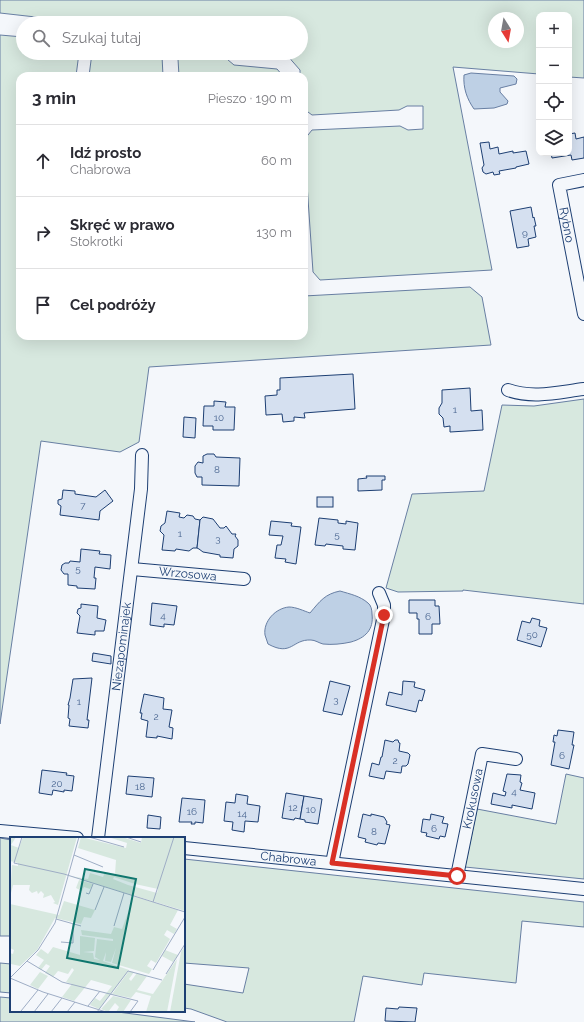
<!DOCTYPE html>
<html lang="pl">
<head>
<meta charset="utf-8">
<style>
  :root { --surface:#fff; --page:#f2f2f3; --text:#2b2b33; --muted:#7c7c81; --line:#e1e1e2 }
  body { margin:0; font-family:Raleway,sans-serif; background:var(--page); color:var(--text) }
  .controls { position:absolute; right:12px; top:12px; display:grid; overflow:hidden; border-radius:8px; box-shadow:0 4px 16px #0002 }
  .controls button { width:36px; height:36px; display:grid; place-items:center; padding:0; border:0; border-bottom:1px solid var(--line); background:var(--surface); color:var(--text); font:20px sans-serif }
  .compass { position:absolute; left:488px; top:12px; width:36px; height:36px; border-radius:50%; background:var(--surface); box-shadow:0 4px 16px #0002; rotate:169deg }
  .stop { position:absolute; width:12px; height:12px; margin:-9px; border:3px solid #d93025; border-radius:50%; background:#fff }
  .stop.end { background:#d93025; border-color:#fff; box-shadow:0 1px 4px #0008 }
  .list { margin:0; padding:0; list-style:none }
  h2 { display:flex; justify-content:space-between; align-items:center; height:52px; margin:0; padding:0 16px; font-size:17px }
  h2 small { font-size:13px; font-weight:400; color:var(--muted) }
  .list li { display:grid; grid-template-columns:26px 1fr auto; gap:12px; align-items:center; box-sizing:border-box; height:72px; padding:0 16px; border-top:1px solid var(--line) }
  .list b { display:block; font-size:15px; white-space:nowrap }
  .list p { margin:0; font-size:13px; white-space:nowrap; color:var(--muted) }
  .list em { font-size:13px; font-style:normal; color:var(--muted) }
  .icon { flex:none; width:22px; height:22px; fill:none; stroke:currentColor; stroke-width:2; stroke-linecap:round; stroke-linejoin:round }
  .map { position:relative; flex:none; width:584px; height:1022px; overflow:hidden }
  .search { position:absolute; background:var(--surface); box-shadow:0 4px 16px #0002; left:16px; top:16px; width:292px; height:44px; display:flex; align-items:center; gap:10px; box-sizing:border-box; padding:0 14px; border-radius:22px; color:var(--muted); font-size:15px }
  .panel { position:absolute; background:var(--surface); box-shadow:0 4px 16px #0002; left:16px; top:72px; width:292px; height:268px; border-radius:12px }
  .map>svg:first-child { display:block }
</style>
</head>
<body>
<div class="map">
<svg width="584" height="1022" viewBox="0 0 584 1022">
  <rect width="100%" height="100%" fill="#f4f7fb"/>
  <!-- green -->
  <g fill="#d7e8df" stroke="#687fa3" fill-rule="evenodd">
    <path d="M0,0h584v78l-15,-1v-62h-30v59l-86,-7 39,203 -172,10 -7,-8 -9,-132 8,-10 88,-4 8,4 15,-1v-23h-16l-8,4 -87,5 -8,-6v-33h-4v-6l-14,-16 -7,-1h22v-30h-212l-89,-10zM494,18h24v24h-24z"/>
    <polygon points="0,35 23,37 23,53 79,53 76,76 20,76 20,336 304,336 304,296 470,287 482,297 491,345 149,367 139,442 120,452 41,441 0,724"/>
    <polygon points="92,53 159,53 162,56 163,76 89,76"/>
    <polygon points="184,53 221,54 234,65 277,69 283,76 179,76 178,59"/>
    <polygon points="584,399 584,604 463,590 463,591 398,592 386,588 412,494 484,491 502,405 534,406"/>
    <polygon points="566,774 584,778 584,879 465,867 477,809 556,824"/>
    <polygon points="0,838 11,840 11,936 0,936"/>
    <polygon points="184,859 584,902 584,927 522,921 516,983 424,973 422,985 363,976 354,1022 227,1022 191,1009 184,1008 184,984 243,993 249,968 184,963"/>
    <polygon points="0,963 11,964 11,993 0,992"/>
    <polygon points="0,997 11,998 11,1011 110,1011 195,1022 0,1022"/>
  </g>
  <!-- water -->
  <g fill="#bed0e5" stroke="#687fa3">
    <path d="M471,73l43,3 3,3 -1,5 -16,4v4l8,9 -1,3 -13,4 -20,1c-7,-10 -11,-21 -10,-34z"/>
    <path d="M340,591c10,3 20,5 28,12 3,2 4,7 4,11 2,16 -7,24 -21,28 -9,2 -19,3 -28,2 -4,-1 -8,-4 -12,-4 -19,-1 -19,17 -43,4 -1,-3 -2,-6 -3,-9 -2,-14 11,-27 24,-28 7,0 15,4 21,6 10,-12 15,-19 30,-22z"/>
  </g>
  <!-- building -->
  <g fill="#d5e0f0" stroke="#1d3f73">
    <polygon points="575,133 576,139 584,137 584,158 572,160 571,155 552,158 551,153 569,153 569,134"/>
    <polygon points="489,142 490,149 498,147 499,154 513,151 513,153 526,151 529,164 516,167 516,168 499,171 500,174 494,175 493,172 486,174 483,172 482,168 484,165 480,143"/>
    <polygon points="531,207 533,218 534,217 536,226 534,226 536,237 528,239 529,246 517,248 510,211"/>
    <polygon points="353,374 355,409 304,413 305,418 294,417 294,421 283,422 282,414 266,415 265,396 277,395 277,390 280,390 280,378"/>
    <polygon points="470,388 471,411 482,410 483,430 450,432 450,426 444,427 443,418 439,414 439,408 442,403 442,390"/>
    <polygon points="214,401 226,402 225,407 235,407 234,430 213,430 213,426 203,426 204,406 214,406"/>
    <polygon points="184,417 196,418 195,438 183,437"/>
    <polygon points="207,454 214,454 216,457 240,458 239,486 202,485 202,477 197,477 195,473 195,466 198,462 203,463 203,456"/>
    <polygon points="366,476 385,476 385,480 382,480 382,490 358,491 358,479 367,478"/>
    <polygon points="63,490 75,491 75,494 96,497 105,490 113,501 100,511 99,520 60,515 61,506 58,504 58,500 62,499"/>
    <rect x="317" y="497" width="16" height="10"/>
    <polygon points="167,511 180,513 179,517 184,518 187,515 193,516 195,519 200,520 197,548 193,548 189,551 176,549 175,551 162,550 164,535 160,531 161,526 165,523"/>
    <polygon points="203,517 213,519 220,528 224,528 226,526 232,534 236,534 235,536 238,540 238,546 234,549 233,558 220,557 220,555 203,552 199,549 197,548 200,520"/>
    <polygon points="319,518 338,520 338,523 346,524 346,521 358,523 355,550 343,549 343,546 326,544 325,546 315,545"/>
    <polygon points="271,521 292,523 291,526 301,527 296,564 285,562 286,559 275,558 277,545 281,545 283,536 269,535"/>
    <polygon points="81,549 100,551 99,554 111,555 110,569 95,567 94,578 96,578 95,589 77,588 77,586 68,585 68,574 64,574 61,570 62,565 65,563 69,563 70,561 80,562"/>
    <polygon points="409,600 435,600 435,606 439,606 440,624 432,624 432,634 419,634 419,619 417,619 417,613 409,613"/>
    <polygon points="152,603 177,606 174,625 164,624 164,627 150,625"/>
    <polygon points="81,604 98,606 97,618 106,620 104,631 95,631 95,635 77,633 80,616 77,613 78,609 81,608"/>
    <polygon points="532,618 540,620 539,626 547,628 541,647 517,640 522,621 530,623"/>
    <polygon points="93,653 111,656 111,664 92,661"/>
    <polygon points="92,678 87,720 89,720 88,728 69,726 70,719 68,718 69,705 68,705 70,698 73,679"/>
    <polygon points="330,681 350,686 342,715 323,711"/>
    <polygon points="403,681 415,682 414,687 425,690 422,701 419,700 416,712 386,705 389,692 402,695"/>
    <polygon points="144,694 164,698 163,709 172,710 169,727 173,728 172,739 157,736 157,738 146,737 148,721 141,719 142,713 140,713"/>
    <polygon points="558,730 574,732 572,745 574,745 569,769 551,765 555,742 553,742 554,735 557,736"/>
    <polygon points="385,740 393,742 395,740 398,740 399,743 400,743 399,751 408,753 410,755 408,764 406,766 402,766 401,773 386,771 384,779 369,776 372,763 379,765 381,757 382,757"/>
    <polygon points="42,770 67,773 66,775 74,776 72,791 64,790 64,792 53,790 52,795 39,793"/>
    <polygon points="507,774 521,775 520,782 522,783 520,790 535,793 532,809 512,805 512,808 491,804 493,793 505,796 506,792 503,791"/>
    <polygon points="128,776 154,778 152,797 126,794"/>
    <polygon points="286,793 304,796 300,819 295,818 294,820 282,818"/>
    <polygon points="236,794 248,796 247,804 260,806 258,822 245,821 244,832 232,830 233,822 224,821 226,802 235,803"/>
    <polygon points="304,796 322,799 318,824 305,822 305,820 300,819"/>
    <polygon points="182,798 205,800 203,823 195,822 195,824 191,824 192,822 179,822"/>
    <polygon points="363,814 371,816 371,814 384,817 387,822 386,824 390,825 385,844 378,843 377,845 365,842 366,839 358,837"/>
    <polygon points="431,814 444,817 442,823 448,824 445,837 440,836 439,839 426,836 427,833 421,832 423,819 430,820"/>
    <polygon points="148,815 161,817 160,829 147,828"/>
    <polygon points="399,1007 417,1008 415,1022 385,1021 386,1008 398,1009"/>
  </g>
  <g fill="none" stroke-linecap="round" stroke-linejoin="round">
    <!-- street casing -->
    <g stroke="#1d3f73" stroke-width="14">
      <g id="street">
        <path id="s1" d="M584,180l-25,5 25,129"/>
        <path d="M508,390c25,9 51,2 76,-1"/>
        <path id="s2" d="M132,569l112,10"/>
        <polyline points="0,831 77,838"/>
        <path id="s3" d="M98,838l43,-349 1,-34"/>
        <path id="s4" d="M184,848l400,41"/>
        <polyline points="332,863 384,615 384,605 379,593"/>
        <path id="s5" d="M457,876l25,-122 34,5"/>
      </g>
    </g>
    <!-- street -->
    <use href="#street" stroke="#f4f7fb" stroke-width="12"/>
  </g>
  <g fill="none" stroke-linecap="round" stroke-linejoin="round">
    <!-- route -->
    <polyline stroke="#d93025" stroke-width="5" points="384,615 332,863 457,876"/>
  </g>
  <g text-anchor="middle" dominant-baseline="central" stroke-width="3" stroke-linejoin="round" paint-order="stroke">
    <!-- number labels -->
    <g font-size="10" fill="#4b6792">
      <text x="525" y="232">9</text>
      <text x="455" y="409">1</text>
      <text x="219" y="417">10</text>
      <text x="217" y="469">8</text>
      <text x="83" y="505">7</text>
      <text x="180" y="533">1</text>
      <text x="337" y="534">5</text>
      <text x="218" y="538">3</text>
      <text x="78" y="568">5</text>
      <text x="163" y="615">4</text>
      <text x="428" y="616">6</text>
      <text x="532" y="634">50</text>
      <text x="336" y="699">3</text>
      <text x="79" y="701">1</text>
      <text x="156" y="716">2</text>
      <text x="562" y="755">6</text>
      <text x="395" y="760">2</text>
      <text x="57" y="783">20</text>
      <text x="140" y="786">18</text>
      <text x="514" y="791">4</text>
      <text x="293" y="807">12</text>
      <text x="311" y="809">10</text>
      <text x="192" y="811">16</text>
      <text x="242" y="813">14</text>
      <text x="434" y="828">6</text>
      <text x="374" y="831">8</text>
    </g>
    <!-- street labels -->
    <g font-size="12" fill="#1d3f73" stroke="#f4f7fb">
      <text stroke="none"><textPath href="#s1" startOffset="66">Rybno</textPath></text>
      <text stroke="none"><textPath href="#s2" startOffset="56">Wrzosowa</textPath></text>
      <text stroke="none"><textPath href="#s3" startOffset="193">Niezapominajek</textPath></text>
      <text stroke="none"><textPath href="#s5" startOffset="79">Krokusowa</textPath></text>
      <text stroke="none"><textPath href="#s4" startOffset="105">Chabrowa</textPath></text>
    </g>
  </g>
  <!-- overview -->
  <g transform="translate(10 837)">
    <rect width="175" height="175" fill="#f4f7fb"/>
    <path d="M0,0h6l-5,8 8,3 4,-11h54l-19,68 -5,-2 2,-1 -4,-7 -8,3 1,-4 -3,-3 -3,3 -1,-3 -5,2 -3,-3 1,-5h-17l-3,12 2,-32 6,1v-3l-8,-2zM71,0l45,11 1,-5 -19,-6h14l19,6 1,-6h43v74l-115,-35 18,3 2,-6 13,4 2,-5 10,2 1,-14 -38,-12zM104,40l21,7 23,5 -1,4 -29,-8 -15,-6zM69,43l14,4 -3,5 -6,-2 -2,4 -6,-3zM124,59l44,14 -8,15 7,4 -3,5 -7,-4 -3,5 6,4 -14,24 -5,-3 -4,6 5,3 -3,5 -37,-11 4,-15 -5,14 -6,-1 1,-9 -3,9 26,9 -30,39 -9,-4 5,-7 5,3 12,-15 -21,-6 -17,21 -12,-4 10,-13 -6,-2 8,-12 -2,-2 -4,6 -10,-3 -5,6 -8,-4 5,-7 -4,-2 -5,6 -3,-2 6,-8 -8,-5 5,-6 7,5 5,-7 27,8v-19l15,2 -1,13 -11,1 10,1 1,6 6,1 -5,-3 2,-18 16,2v-2l-31,-4 -1,-5 30,4 3,-7 8,2zM54,64l31,9 -4,8 -7,-1 -3,7 -26,-6 -18,32 -17,16 -9,-2 -1,-11 3,1 1,-4 -4,-2v-44l49,11zM175,109v66h-15l11,-60zM155,113l13,5 -5,7 -11,-6zM167,122l-10,53h-21l5,-16 -15,-4 -5,6 -19,-4 17,-23 5,1 -5,7 2,2 6,-8 10,3 -10,14 16,4zM30,135l8,4 -10,13 -8,-4zM103,159l18,4 -8,12h-7l3,-5 -4,-4 -7,9 -7,-3z" fill="#d7e8df" fill-rule="evenodd"/>
    <path fill="none" stroke="#9eadc5" stroke-width="1" d="M12,0l-8,26 50,11 121,38M79,0l35,10M116,0l15,5M64,18l29,12M76,56l3,1 4,-10M143,65l21,-65M85,73l9,-23M46,82l25,7M104,89l10,-33M51,105l12,1v-19M17,124l35,21 76,19 -8,11M143,133l32,-53M156,137l19,-30M0,141l28,-28 17,-27 24,-86M0,141l33,14 63,20M78,169l12,-15M11,174l17,-21M24,175l14,-18M41,175l11,-14M57,175l8,-10M87,175l31,-41 34,9"/>
    <path fill="#0f766e" fill-opacity="0.15" stroke="#0f766e" stroke-width="2" d="M75,32l51,10 -18,89 -51,-10z"/>
    <rect width="175" height="175" fill="none" stroke="#1d3f73" stroke-width="2"/>
  </g>
</svg>
<div class="controls">
<button>+</button>
<button>−</button>
<button><svg class="icon" aria-label="locate" viewBox="0 0 24 24"><circle cx="12" cy="12" r="6"/><path d="M12 2v4M12 18v4M2 12h4M18 12h4"/></svg></button>
<button><svg class="icon" aria-label="layers" viewBox="0 0 24 24"><path d="M12 4l9 5-9 5-9-5zM3 14l9 5 9-5"/></svg></button>
</div>
<svg class="compass" viewBox="-18 -18 36 36"><path d="M0-13l5 13h-10z" fill="#e53935"/><path d="M0 13l5-13h-10z" fill="#7c7c81"/></svg>
<div class="stop" style="left:457px;top:876px"></div>
<div class="stop end" style="left:384px;top:615px"></div>
<div class="search"><svg class="icon" aria-label="search" viewBox="0 0 24 24"><circle cx="10" cy="10" r="6"/><path d="M15 15l6 6"/></svg>Szukaj tutaj</div>
<section class="panel">
<h2>3 min<small>Pieszo · 190 m</small></h2>
<ul class="list">
<li><svg class="icon" aria-label="ahead" viewBox="0 0 24 24"><path d="M12 20V5M6 11l6-6 6 6"/></svg><div><b>Idź prosto</b><p>Chabrowa</p></div><em>60 m</em></li>
<li><svg class="icon" aria-label="right" viewBox="0 0 24 24"><path d="M7 20v-9h11M14 6l5 5-5 5"/></svg><div><b>Skręć w prawo</b><p>Stokrotki</p></div><em>130 m</em></li>
<li><svg class="icon" aria-label="arrive" viewBox="0 0 24 24"><path d="M6 21V4h12l-3 4 3 4H6"/></svg><div><b>Cel podróży</b></div></li>
</ul>
</section>
</div>
</body>
</html>
